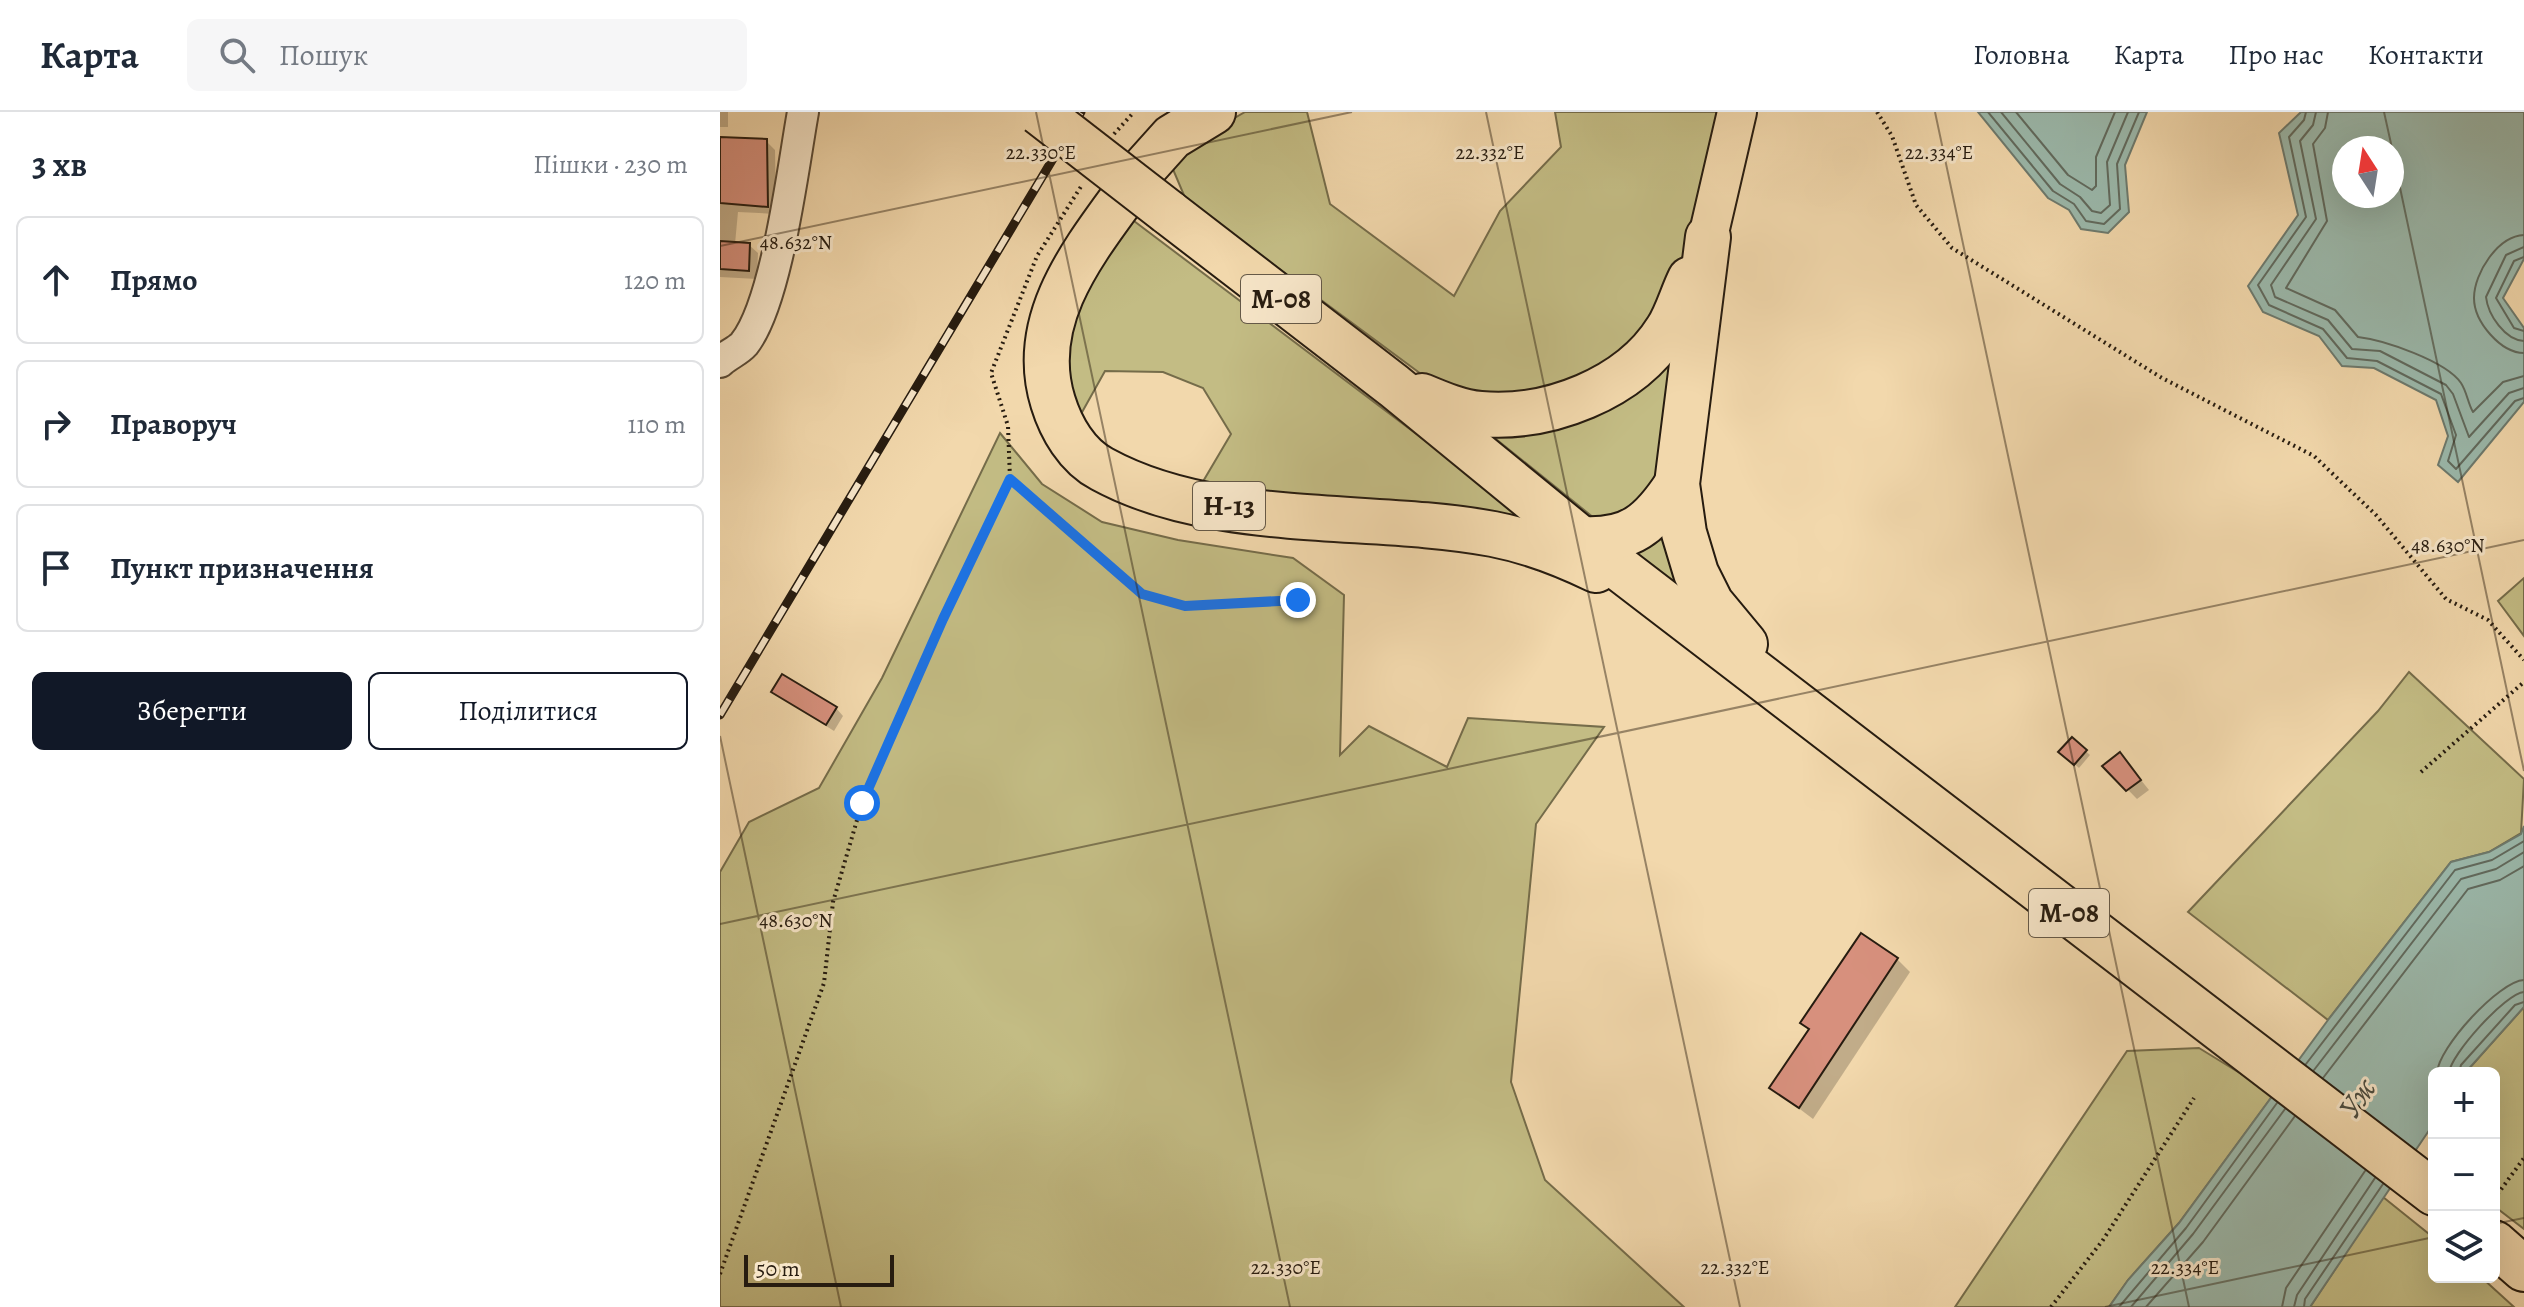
<!DOCTYPE html>
<html lang="uk">
<head>
<meta charset="utf-8">
<style>
  :root { --surface:#fff; --page:#f6f6f7; --text:#1f2937; --muted:#747a83; --line:#e0e1e3; --accent:#111827 }
  body { margin:0; font-family:Alegreya,serif; background:var(--page); color:var(--text) }
  .controls { position:absolute; right:24px; bottom:24px; display:grid; overflow:hidden; border-radius:12px; box-shadow:0 8px 32px #0002 }
  .controls button { width:72px; height:72px; display:grid; place-items:center; padding:0; border:0; border-bottom:2px solid var(--line); background:var(--surface); color:var(--text); font:40px sans-serif }
  .compass { position:absolute; left:1612px; top:24px; width:72px; height:72px; border-radius:50%; background:var(--surface); box-shadow:0 8px 32px #0002; rotate:348deg }
  .scale { position:absolute; left:24px; bottom:20px; width:150px; box-sizing:border-box; padding-left:8px; border:4px solid #271c10; border-top:0; font-size:22px; line-height:28px; white-space:nowrap; color:#271c10; -webkit-text-stroke:6px #f7e6c9; paint-order:stroke }
  .stop { position:absolute; width:24px; height:24px; margin:-18px; border:6px solid #1a73e8; border-radius:50%; background:#fff }
  .stop.end { background:#1a73e8; border-color:#fff; box-shadow:0 2px 8px #0008 }
  .list { margin:0; padding:0; list-style:none }
  h2 { display:flex; justify-content:space-between; align-items:center; height:104px; margin:0; padding:0 32px; font-size:34px }
  h2 small { font-size:26px; font-weight:400; color:var(--muted) }
  .list li { display:grid; grid-template-columns:52px 1fr auto; gap:24px; align-items:center; box-sizing:border-box; height:128px; margin:0 16px 16px; padding:0 16px; border:2px solid var(--line); border-radius:12px }
  .list b { display:block; font-size:30px; white-space:nowrap }
  .list em { font-size:26px; font-style:normal; color:var(--muted) }
  .actions { display:flex; gap:16px; padding:24px 32px }
  .actions a { flex:1; padding:18px 0; border:2px solid var(--accent); border-radius:12px; text-align:center; font-size:28px; color:var(--accent) }
  .actions .main { background:var(--accent); color:#fff }
  .icon { flex:none; width:44px; height:44px; fill:none; stroke:currentColor; stroke-width:2; stroke-linecap:round; stroke-linejoin:round }
  .map { position:relative; flex:none; width:1804px; height:1195px; overflow:hidden }
  header { display:flex; align-items:center; gap:48px; box-sizing:border-box; height:112px; padding:0 40px; background:var(--surface); border-bottom:2px solid var(--line) }
  header strong { font-size:38px }
  nav { display:flex; gap:44px; margin-inline-start:auto; font-size:28px }
  .search { width:560px; height:72px; background:var(--page); display:flex; align-items:center; gap:20px; box-sizing:border-box; padding:0 28px; border-radius:12px; color:var(--muted); font-size:30px }
  main { display:flex }
  aside { flex:1; background:var(--surface) }
  .map>svg:first-child { display:block }
</style>
</head>
<body>
<header>
<strong>Карта</strong>
<div class="search"><svg class="icon" aria-label="search" viewBox="0 0 24 24"><circle cx="10" cy="10" r="6"/><path d="M15 15l6 6"/></svg>Пошук</div>
<nav><a>Головна</a><a>Карта</a><a>Про нас</a><a>Контакти</a></nav>
</header>
<main>
<aside>
<h2>3 хв<small>Пішки · 230 m</small></h2>
<ul class="list">
<li><svg class="icon" aria-label="ahead" viewBox="0 0 24 24"><path d="M12 20V5M6 11l6-6 6 6"/></svg><div><b>Прямо</b></div><em>120 m</em></li>
<li><svg class="icon" aria-label="right" viewBox="0 0 24 24"><path d="M7 20v-9h11M14 6l5 5-5 5"/></svg><div><b>Праворуч</b></div><em>110 m</em></li>
<li><svg class="icon" aria-label="arrive" viewBox="0 0 24 24"><path d="M6 21V4h12l-3 4 3 4H6"/></svg><div><b>Пункт призначення</b></div></li>
</ul>
<div class="actions"><a class="main">Зберегти</a><a>Поділитися</a></div>
</aside>
<div class="map">
<svg width="1804" height="1195" viewBox="0 0 1804 1195">
  <rect width="100%" height="100%" fill="#f2d8ac"/>
  <filter id="stains"><feTurbulence type="fractalNoise" baseFrequency=".0025" numOctaves="4"/><feColorMatrix values="0 0 0 0 .2 0 0 0 0 .09 0 0 0 0 .02 0 0 0 .5 -.17"/></filter>
  <radialGradient id="worn" r=".72"><stop offset=".6" stop-color="#630" stop-opacity="0"/><stop offset="1" stop-color="#630" stop-opacity=".3"/></radialGradient>
  <!-- green -->
  <g fill="#c3bc84" stroke="#756c4a" stroke-width="2">
    <polygon points="525,0 587,0 610,92 734,184 780,99 841,35 835,0 1000,0 973,128 927,231 828,287 720,276 466,88 452,55 487,22"/>
    <polygon points="410,106 817,413 478,378 511,322 483,276 443,260 385,259 356,311 341,222"/>
    <polygon points="952,220 946,357 926,393 879,410 761,315"/>
    <polygon points="280,321 322,372 382,410 458,428 573,446 624,483 620,643 649,614 727,655 748,606 884,615 816,712 791,970 825,1068 964,1195 0,1195 0,760 29,710 99,676 162,566"/>
    <polygon points="943,410 982,495 904,431"/>
    <polygon points="1804,466 1804,524 1778,489"/>
    <polygon points="1689,560 1804,667 1801,721 1769,740 1731,750 1608,908 1468,800 1658,599"/>
    <polygon points="1804,895 1804,1117 1774,1094 1774,961 1745,961"/>
    <polygon points="1479,936 1554,982 1459,1111 1408,1168 1389,1195 1235,1195 1407,939"/>
    <polygon points="1663,1085 1714,1126 1714,1165 1761,1165 1794,1195 1590,1195"/>
  </g>
  <!-- water -->
  <g fill="#9bb9ac" stroke="#6d7a6e" stroke-width="2" fill-rule="evenodd">
    <polygon points="1258,0 1427,0 1405,53 1409,100 1388,121 1361,117 1349,98 1328,86"/>
    <path d="M1581,0h223v147l-21,39 21,30v74l-66,80 -20,-17 10,-29 -12,-36 -62,-32 -32,-2 -23,-30 -56,-24 -15,-26 50,-71 -19,-82zM1672,36v48h-48v-48z"/>
    <polygon points="1804,714 1804,895 1745,961 1714,961 1714,1011 1590,1195 1389,1195 1408,1168 1459,1111 1608,908 1731,750 1769,740 1801,722"/>
  </g>
  <!-- shadow -->
  <g fill="#0003">
    <rect x="0" y="0" width="8" height="15"/>
    <polygon points="46,29 55,38 56,102 18,100 15,132 29,133 38,141 37,167 0,165 0,77"/>
    <polygon points="53,580 116,596 123,604 114,619"/>
    <polygon points="1352,627 1370,643 1359,656 1341,640"/>
    <polygon points="1400,642 1429,678 1417,687 1385,654"/>
    <polygon points="1177,847 1190,860 1093,1007 1052,976"/>
  </g>
  <g fill="none" stroke-linecap="round" stroke-linejoin="round">
    <!-- shore -->
    <g stroke="#616a5e" stroke-width="2">
      <polyline points="1268,0 1333,79 1354,92 1366,109 1384,112 1400,97 1397,52 1419,0"/>
      <polyline points="1281,0 1340,72 1360,85 1372,99 1381,101 1390,93 1387,50 1408,0"/>
      <polyline points="1296,0 1348,63 1372,78 1376,74 1376,45 1395,0"/>
      <polyline points="1586,0 1584,8 1569,25 1586,105 1538,173 1549,193 1603,217 1627,246 1657,249 1721,282 1736,323 1728,349 1736,357 1795,289 1804,286"/>
      <polyline points="1596,0 1593,13 1580,29 1596,107 1551,173 1555,185 1608,208 1632,237 1660,239 1726,273 1733,282 1749,325 1789,281 1804,276"/>
      <path d="M1608,0l-3,16 -12,16 14,77 -41,67 49,22 23,27c26,3 88,24 103,46 6,9 7,21 12,29l30,-30 21,-6"/>
      <path d="M1804,123c-26,1 -50,38 -50,63 0,24 27,55 50,55"/>
      <path d="M1804,135l-18,8 -20,42c2,18 19,43 38,44"/>
      <polyline points="1804,145 1794,149 1776,186 1794,216 1804,219"/>
      <polyline points="1586,952 1735,758 1772,748 1804,729"/>
      <polyline points="1594,958 1741,767 1776,757 1804,740"/>
      <path d="M1717,961c1,-25 62,-92 87,-93"/>
      <path d="M1729,961c1,-18 57,-80 75,-81"/>
      <polyline points="1739,961 1741,953 1795,893 1804,890"/>
      <polyline points="1603,966 1748,777 1780,768 1804,754"/>
      <polyline points="1399,1195 1466,1116 1557,991"/>
      <polyline points="1411,1195 1473,1122 1565,997"/>
      <polyline points="1426,1195 1483,1130 1575,1004"/>
      <polyline points="1562,1195 1566,1176 1645,1059"/>
      <polyline points="1574,1195 1577,1183 1655,1066"/>
      <polyline points="1584,1195 1585,1187 1663,1072"/>
    </g>
  </g>
  <!-- building -->
  <g fill="#d7907d" stroke="#271c10" stroke-width="2">
    <polygon points="0,25 47,27 48,95 0,91"/>
    <polygon points="0,129 30,131 29,159 0,157"/>
    <polygon points="62,562 117,595 106,613 51,580"/>
    <polygon points="1352,625 1367,638 1354,653 1338,640"/>
    <polygon points="1400,640 1421,668 1406,679 1382,654"/>
    <polygon points="1141,821 1178,846 1079,996 1049,976 1089,917 1080,911"/>
  </g>
  <g fill="none" stroke-linecap="round" stroke-linejoin="round">
    <!-- minor casing -->
    <g stroke="#5a4b37" stroke-width="34">
      <path id="minor" d="M0,250c7,-7 18,-11 24,-18 33,-41 49,-177 59,-232"/>
    </g>
    <!-- major casing -->
    <g stroke="#271c10" stroke-width="42">
      <polyline id="major" points="988,125 1017,0"/>
    </g>
    <!-- highway casing -->
    <g stroke="#271c10" stroke-width="48">
      <g id="highway">
        <polyline points="426,54 452,25 493,0"/>
        <path d="M401,88c-44,60 -92,125 -68,202 8,26 24,54 49,67 113,62 267,42 391,65 36,7 70,20 103,36"/>
        <polyline points="448,100 674,274 861,427 1714,1081"/>
        <polyline points="988,125 957,372 964,421 976,461 991,491 1025,532"/>
        <path d="M702,284c19,8 38,16 58,18 68,6 150,-25 187,-84 10,-15 15,-35 23,-51"/>
        <path d="M861,427c49,3 70,-15 96,-55"/>
        <polyline points="1774,1131 1804,1157"/>
      </g>
    </g>
    <!-- path -->
    <g stroke="#271c10" stroke-width="4" stroke-dasharray="2 4" stroke-linecap="butt">
      <polyline points="1157,0 1172,24 1196,93 1232,136 1442,266 1594,344 1656,403 1726,487 1768,508 1804,548"/>
      <polyline points="394,22 414,0"/>
      <polyline points="290,367 422,482 465,494 578,488"/>
      <polyline points="1701,660 1804,570"/>
      <polyline points="1774,1087 1804,1046"/>
      <polyline points="0,1162 104,871 113,790 142,691 223,507 290,367 288,314 271,261 317,144 362,73"/>
      <polyline points="1331,1195 1383,1128 1474,986"/>
    </g>
    <!-- minor -->
    <use href="#minor" stroke="#f7e6c9" stroke-width="30"/>
    <!-- major -->
    <use href="#major" stroke="#f2d8ac" stroke-width="38"/>
    <!-- highway -->
    <use href="#highway" stroke="#f2d8ac" stroke-width="44"/>
    <!-- rail casing -->
    <g stroke="#271c10" stroke-width="9">
      <polyline id="rail" points="0,603 361,0"/>
    </g>
    <!-- rail -->
    <use href="#rail" stroke="#f7e6c9" stroke-width="6" stroke-dasharray="18" stroke-linecap="butt"/>
    <!-- highway-bridge casing -->
    <g stroke="#271c10" stroke-width="48" stroke-linecap="butt">
      <polyline id="highway-bridge" points="319,0 448,100"/>
    </g>
    <!-- highway-bridge -->
    <use href="#highway-bridge" stroke="#f2d8ac" stroke-width="44"/>
  </g>
  <g fill="none" stroke-linecap="round" stroke-linejoin="round">
    <!-- route -->
    <polyline stroke="#1a73e8" stroke-width="10" points="142,691 223,507 290,367 422,482 465,494 578,488"/>
  </g>
  <!-- ticks -->
  <path fill="none" stroke="#271c10" stroke-width="2" stroke-opacity="0.45" d="M316,0l254,1195M766,0l254,1195M1215,0l254,1195M1664,0l8,36M1672,38l132,621M0,134l632,-134M0,624l121,571M0,812l1804,-384M1774,1112l30,-6M1385,1195l329,-70"/>
  <g text-anchor="middle" dominant-baseline="central" stroke-width="6" stroke-linejoin="round" paint-order="stroke">
    <!-- shield labels -->
    <g fill="#f7e6c9" stroke="#655948" stroke-width="2">
      <rect x="521" y="163" width="80" height="48" rx="6"/>
      <rect x="473" y="370" width="72" height="48" rx="6"/>
      <rect x="1309" y="777" width="80" height="48" rx="6"/>
    </g>
    <g font-size="28" font-weight="bold" fill="#271c10">
      <text x="561" y="187">М-08</text>
      <text x="509" y="394">Н-13</text>
      <text x="1349" y="801">М-08</text>
    </g>
    <!-- water labels -->
    <g font-size="32" font-style="italic" fill="#4a4b3f" stroke="#f7e6c9">
      <text transform="translate(1637 986) rotate(-56)">Уж</text>
    </g>
  </g>
  <g font-size="20" text-anchor="middle" fill="#271c10" stroke="#f7e6c9" stroke-width="6" stroke-linejoin="round" paint-order="stroke">
    <text x="321" y="47">22.330°E</text>
    <text x="770" y="47">22.332°E</text>
    <text x="1219" y="47">22.334°E</text>
    <text x="76" y="137">48.632°N</text>
    <text x="1728" y="440">48.630°N</text>
    <text x="76" y="815">48.630°N</text>
    <text x="566" y="1162">22.330°E</text>
    <text x="1015" y="1162">22.332°E</text>
    <text x="1465" y="1162">22.334°E</text>
  </g>
  <rect width="100%" height="100%" filter="url(#stains)"/>
  <rect width="100%" height="100%" fill="url(#worn)"/>
</svg>
<div class="controls">
<button>+</button>
<button>−</button>
<button><svg class="icon" aria-label="layers" viewBox="0 0 24 24"><path d="M12 4l9 5-9 5-9-5zM3 14l9 5 9-5"/></svg></button>
</div>
<svg class="compass" viewBox="-18 -18 36 36"><path d="M0-13l5 13h-10z" fill="#e53935"/><path d="M0 13l5-13h-10z" fill="#747a83"/></svg>
<div class="scale">50 m</div>
<div class="stop" style="left:142px;top:691px"></div>
<div class="stop end" style="left:578px;top:488px"></div>
</div>
</main>
</body>
</html>
